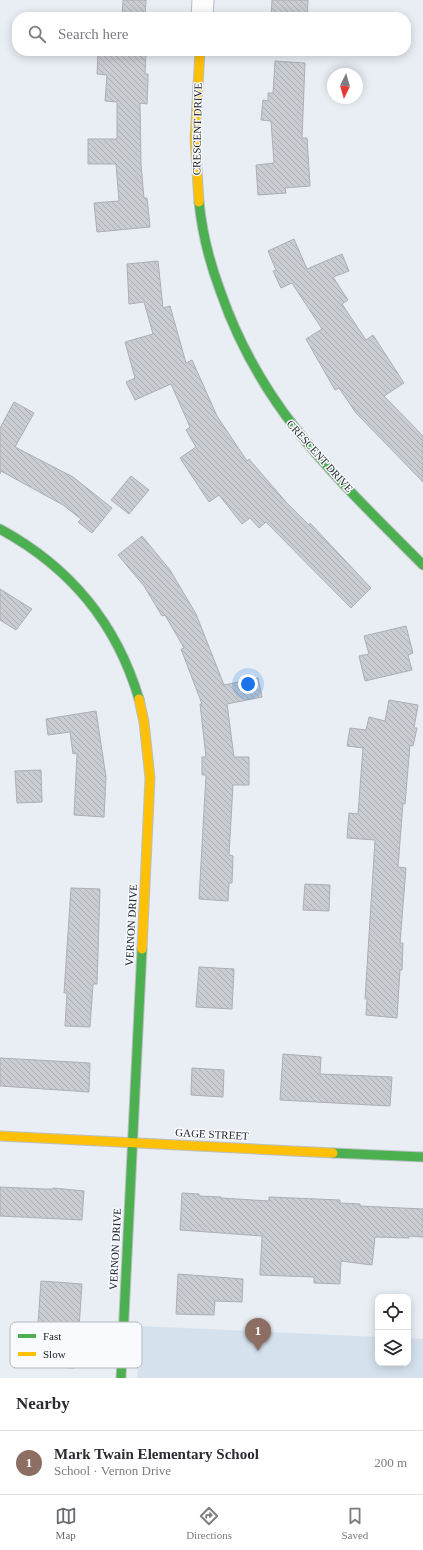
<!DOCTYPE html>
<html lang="en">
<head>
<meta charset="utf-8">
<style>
  :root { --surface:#fff; --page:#f2f2f3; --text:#2b2b33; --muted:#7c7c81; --line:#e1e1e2; --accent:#676c71 }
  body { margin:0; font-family:Georgia,serif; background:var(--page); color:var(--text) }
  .controls { position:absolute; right:12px; bottom:12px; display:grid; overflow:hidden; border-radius:8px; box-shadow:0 2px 10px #0003 }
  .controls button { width:36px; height:36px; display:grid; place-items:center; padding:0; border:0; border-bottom:1px solid var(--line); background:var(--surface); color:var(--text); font:20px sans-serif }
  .compass { position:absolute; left:327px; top:68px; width:36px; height:36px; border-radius:50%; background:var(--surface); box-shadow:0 2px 10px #0003; rotate:185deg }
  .you { position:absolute; left:248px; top:684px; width:14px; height:14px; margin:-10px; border:3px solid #fff; border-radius:50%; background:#1a73e8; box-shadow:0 0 0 6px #1a73e833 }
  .badge { display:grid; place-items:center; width:26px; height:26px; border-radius:50%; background:var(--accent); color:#fff; font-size:13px; font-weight:700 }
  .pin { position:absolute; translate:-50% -33px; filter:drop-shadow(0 1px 2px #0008) }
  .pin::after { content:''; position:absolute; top:21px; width:14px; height:12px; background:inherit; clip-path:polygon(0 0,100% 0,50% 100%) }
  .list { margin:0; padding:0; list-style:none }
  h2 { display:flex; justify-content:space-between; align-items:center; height:52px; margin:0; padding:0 16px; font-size:17px }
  h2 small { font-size:13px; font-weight:400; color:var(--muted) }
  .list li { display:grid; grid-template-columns:26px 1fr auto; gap:12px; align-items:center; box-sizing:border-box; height:64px; padding:0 16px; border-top:1px solid var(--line) }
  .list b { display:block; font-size:15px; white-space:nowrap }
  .list p { margin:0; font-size:13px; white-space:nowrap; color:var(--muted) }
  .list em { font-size:13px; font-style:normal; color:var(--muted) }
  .icon { flex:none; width:22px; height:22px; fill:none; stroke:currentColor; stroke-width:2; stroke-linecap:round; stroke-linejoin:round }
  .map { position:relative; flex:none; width:423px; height:1378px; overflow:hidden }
  .search { position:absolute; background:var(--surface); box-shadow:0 2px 10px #0003; left:12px; right:12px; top:12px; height:44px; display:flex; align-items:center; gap:10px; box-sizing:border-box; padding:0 14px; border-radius:16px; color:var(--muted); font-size:15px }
  .sheet { height:116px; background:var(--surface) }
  nav { display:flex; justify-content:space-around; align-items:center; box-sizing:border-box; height:56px; border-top:1px solid var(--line); background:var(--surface); font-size:11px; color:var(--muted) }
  nav a { display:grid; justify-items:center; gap:2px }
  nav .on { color:var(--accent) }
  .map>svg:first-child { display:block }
</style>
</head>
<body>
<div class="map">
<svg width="423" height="1378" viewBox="0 0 423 1378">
  <defs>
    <pattern id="building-back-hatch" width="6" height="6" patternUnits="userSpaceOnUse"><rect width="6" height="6" fill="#c9ccd1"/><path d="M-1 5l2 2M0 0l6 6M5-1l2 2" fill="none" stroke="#acafb4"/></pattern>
  </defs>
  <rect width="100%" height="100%" fill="#e8eef4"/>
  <!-- built -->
  <polygon fill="#d5e2ee" points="140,1326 378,1337 378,1363 408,1363 408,1338 423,1339 423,1378 137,1378"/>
  <!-- building -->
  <g fill="url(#building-back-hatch)" stroke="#acafb4">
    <polygon points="123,0 146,0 145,17 122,17"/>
    <polygon points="272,0 308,0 307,17 271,17"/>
    <polygon points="98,53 146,54 145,74 148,74 148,78 147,104 140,103 141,165 144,198 147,198 150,227 97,232 94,203 119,201 116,164 88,164 88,139 117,139 117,102 105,101 107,75 97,74"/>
    <polygon points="275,61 305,63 302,138 307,138 310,186 285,188 286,193 258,195 256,165 274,163 271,121 261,120 263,100 268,101 268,93 273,93"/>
    <polygon points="294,239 307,269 342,254 349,271 333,277 348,300 342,304 366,340 373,335 404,383 384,396 423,436 423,482 356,413 339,388 335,390 306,339 322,329 292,283 281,288 273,271 276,270 268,251"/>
    <polygon points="158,261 163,308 170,306 186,363 192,360 217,416 247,461 249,459 286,502 309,525 310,523 371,588 351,608 266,522 259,528 250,518 242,524 219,495 209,502 180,458 196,447 186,430 190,427 171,384 135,400 126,382 135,378 125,342 153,334 144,302 129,304 127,264"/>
    <polygon points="14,402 34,413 15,447 73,477 112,508 92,533 78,522 81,519 63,505 1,471 0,474 0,428"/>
    <polygon points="131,476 149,490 129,514 111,500"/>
    <polygon points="142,536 170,570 196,614 224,685 258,678 262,697 227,704 234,757 249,757 249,785 233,785 229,855 233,856 232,883 229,883 228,901 199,899 206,775 202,775 202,757 206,757 200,704 202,704 181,649 184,648 165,615 162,616 144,586 118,555"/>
    <polygon points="0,589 32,609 16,630 0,620"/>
    <polygon points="406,626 413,653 408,655 412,670 365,681 359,656 369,654 364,636"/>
    <polygon points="389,700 418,705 414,728 417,728 413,746 410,745 405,804 403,803 398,867 406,868 400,943 403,943 402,970 400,970 397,1018 366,1015 367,999 365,999 375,840 347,838 349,813 358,814 363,748 347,746 350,728 366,730 369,717 385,721"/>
    <polygon points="96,711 106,777 104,817 74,815 77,753 73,754 70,732 48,735 46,719"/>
    <polygon points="41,770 42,802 17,803 15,771"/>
    <polygon points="305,884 330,885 329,911 303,910"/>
    <polygon points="71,888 100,889 97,984 93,984 90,1027 65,1026 67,993 64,993"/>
    <polygon points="199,967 234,969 232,1009 196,1007"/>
    <polygon points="283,1054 321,1057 320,1074 392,1077 390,1106 280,1100"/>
    <polygon points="0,1058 90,1063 89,1092 0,1086"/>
    <polygon points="192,1068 224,1070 223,1097 191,1095"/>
    <polygon points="0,1187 45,1189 53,1189 53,1188 84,1191 82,1220 0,1216"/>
    <polygon points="182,1193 199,1194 199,1196 221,1197 221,1198 269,1201 269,1197 340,1200 340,1203 360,1204 360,1206 423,1209 423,1237 409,1236 409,1238 375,1237 372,1265 341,1261 340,1284 314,1283 314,1277 260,1275 262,1236 180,1230"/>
    <polygon points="178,1274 243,1279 242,1302 215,1301 214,1315 176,1314"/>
    <polygon points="41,1281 82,1284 77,1357 75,1357 74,1368 35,1366"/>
  </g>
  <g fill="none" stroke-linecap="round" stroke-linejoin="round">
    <!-- street casing -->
    <g stroke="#babfc4" stroke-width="23">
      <polyline id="street" points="202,17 203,0"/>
    </g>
    <!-- fast casing -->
    <g stroke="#babfc4" stroke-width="11">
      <g id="fast">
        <path d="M199,202c3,30 11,62 22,91 41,118 117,186 202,272"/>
        <path d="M0,529c70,38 116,93 139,170"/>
        <polyline points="333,1153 423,1157"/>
        <polyline points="121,1378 142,949"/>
      </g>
    </g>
    <!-- slow casing -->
    <g stroke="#babfc4" stroke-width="11">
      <g id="slow">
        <polyline points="199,202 195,139 200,51"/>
        <polyline points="139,699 144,722 150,778 142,949"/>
        <polyline points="0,1136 333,1153"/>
      </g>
    </g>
    <!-- street -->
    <use href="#street" stroke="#fcfcfd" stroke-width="21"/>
    <!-- fast -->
    <use href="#fast" stroke="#4caf50" stroke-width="9"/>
    <!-- slow -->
    <use href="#slow" stroke="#ffc107" stroke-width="9"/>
  </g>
  <g text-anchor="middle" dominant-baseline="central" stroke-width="3" stroke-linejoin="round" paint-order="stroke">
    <!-- street labels -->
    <g font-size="11" fill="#21262a" stroke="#f8fafd">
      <text transform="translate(197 129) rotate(-89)">CRESCENT DRIVE</text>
      <text transform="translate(320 456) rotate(48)">CRESCENT DRIVE</text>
      <text transform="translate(131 925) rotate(-87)">VERNON DRIVE</text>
      <text transform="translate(212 1134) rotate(3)">GAGE STREET</text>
      <text transform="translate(115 1249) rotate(-87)">VERNON DRIVE</text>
    </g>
  </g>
  <!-- legend -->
  <rect x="10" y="1322" width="132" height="46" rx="6" fill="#f8fafd" stroke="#b8babe" stroke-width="1"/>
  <rect x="18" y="1334" width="18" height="4" fill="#4caf50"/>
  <rect x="18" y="1352" width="18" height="4" fill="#ffc107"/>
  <g font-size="11" fill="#21262a">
    <text x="43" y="1340">Fast</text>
    <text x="43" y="1358">Slow</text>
  </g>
</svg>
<div class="controls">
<button><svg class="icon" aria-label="locate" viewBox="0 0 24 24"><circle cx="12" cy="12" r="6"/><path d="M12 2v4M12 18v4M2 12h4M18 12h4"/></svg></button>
<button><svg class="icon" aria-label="layers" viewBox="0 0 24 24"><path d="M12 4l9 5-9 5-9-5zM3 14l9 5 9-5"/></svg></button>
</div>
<svg class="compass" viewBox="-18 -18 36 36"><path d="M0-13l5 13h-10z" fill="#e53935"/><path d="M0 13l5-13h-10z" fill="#7c7c81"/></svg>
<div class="you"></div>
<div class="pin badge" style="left:258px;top:1351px;background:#8d6e63">1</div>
<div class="search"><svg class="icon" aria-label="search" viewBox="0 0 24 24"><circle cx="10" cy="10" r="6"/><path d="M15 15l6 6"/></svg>Search here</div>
</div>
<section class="sheet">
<h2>Nearby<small></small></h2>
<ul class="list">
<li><span class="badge" style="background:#8d6e63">1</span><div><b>Mark Twain Elementary School</b><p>School · Vernon Drive</p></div><em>200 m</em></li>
</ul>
</section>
<nav>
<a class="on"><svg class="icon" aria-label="map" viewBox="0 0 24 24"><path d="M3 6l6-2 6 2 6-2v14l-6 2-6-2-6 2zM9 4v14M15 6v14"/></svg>Map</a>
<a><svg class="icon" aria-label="directions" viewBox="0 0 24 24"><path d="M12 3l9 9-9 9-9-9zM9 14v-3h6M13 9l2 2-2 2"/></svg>Directions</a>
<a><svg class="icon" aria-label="saved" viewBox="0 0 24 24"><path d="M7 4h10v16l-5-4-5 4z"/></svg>Saved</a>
</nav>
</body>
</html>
